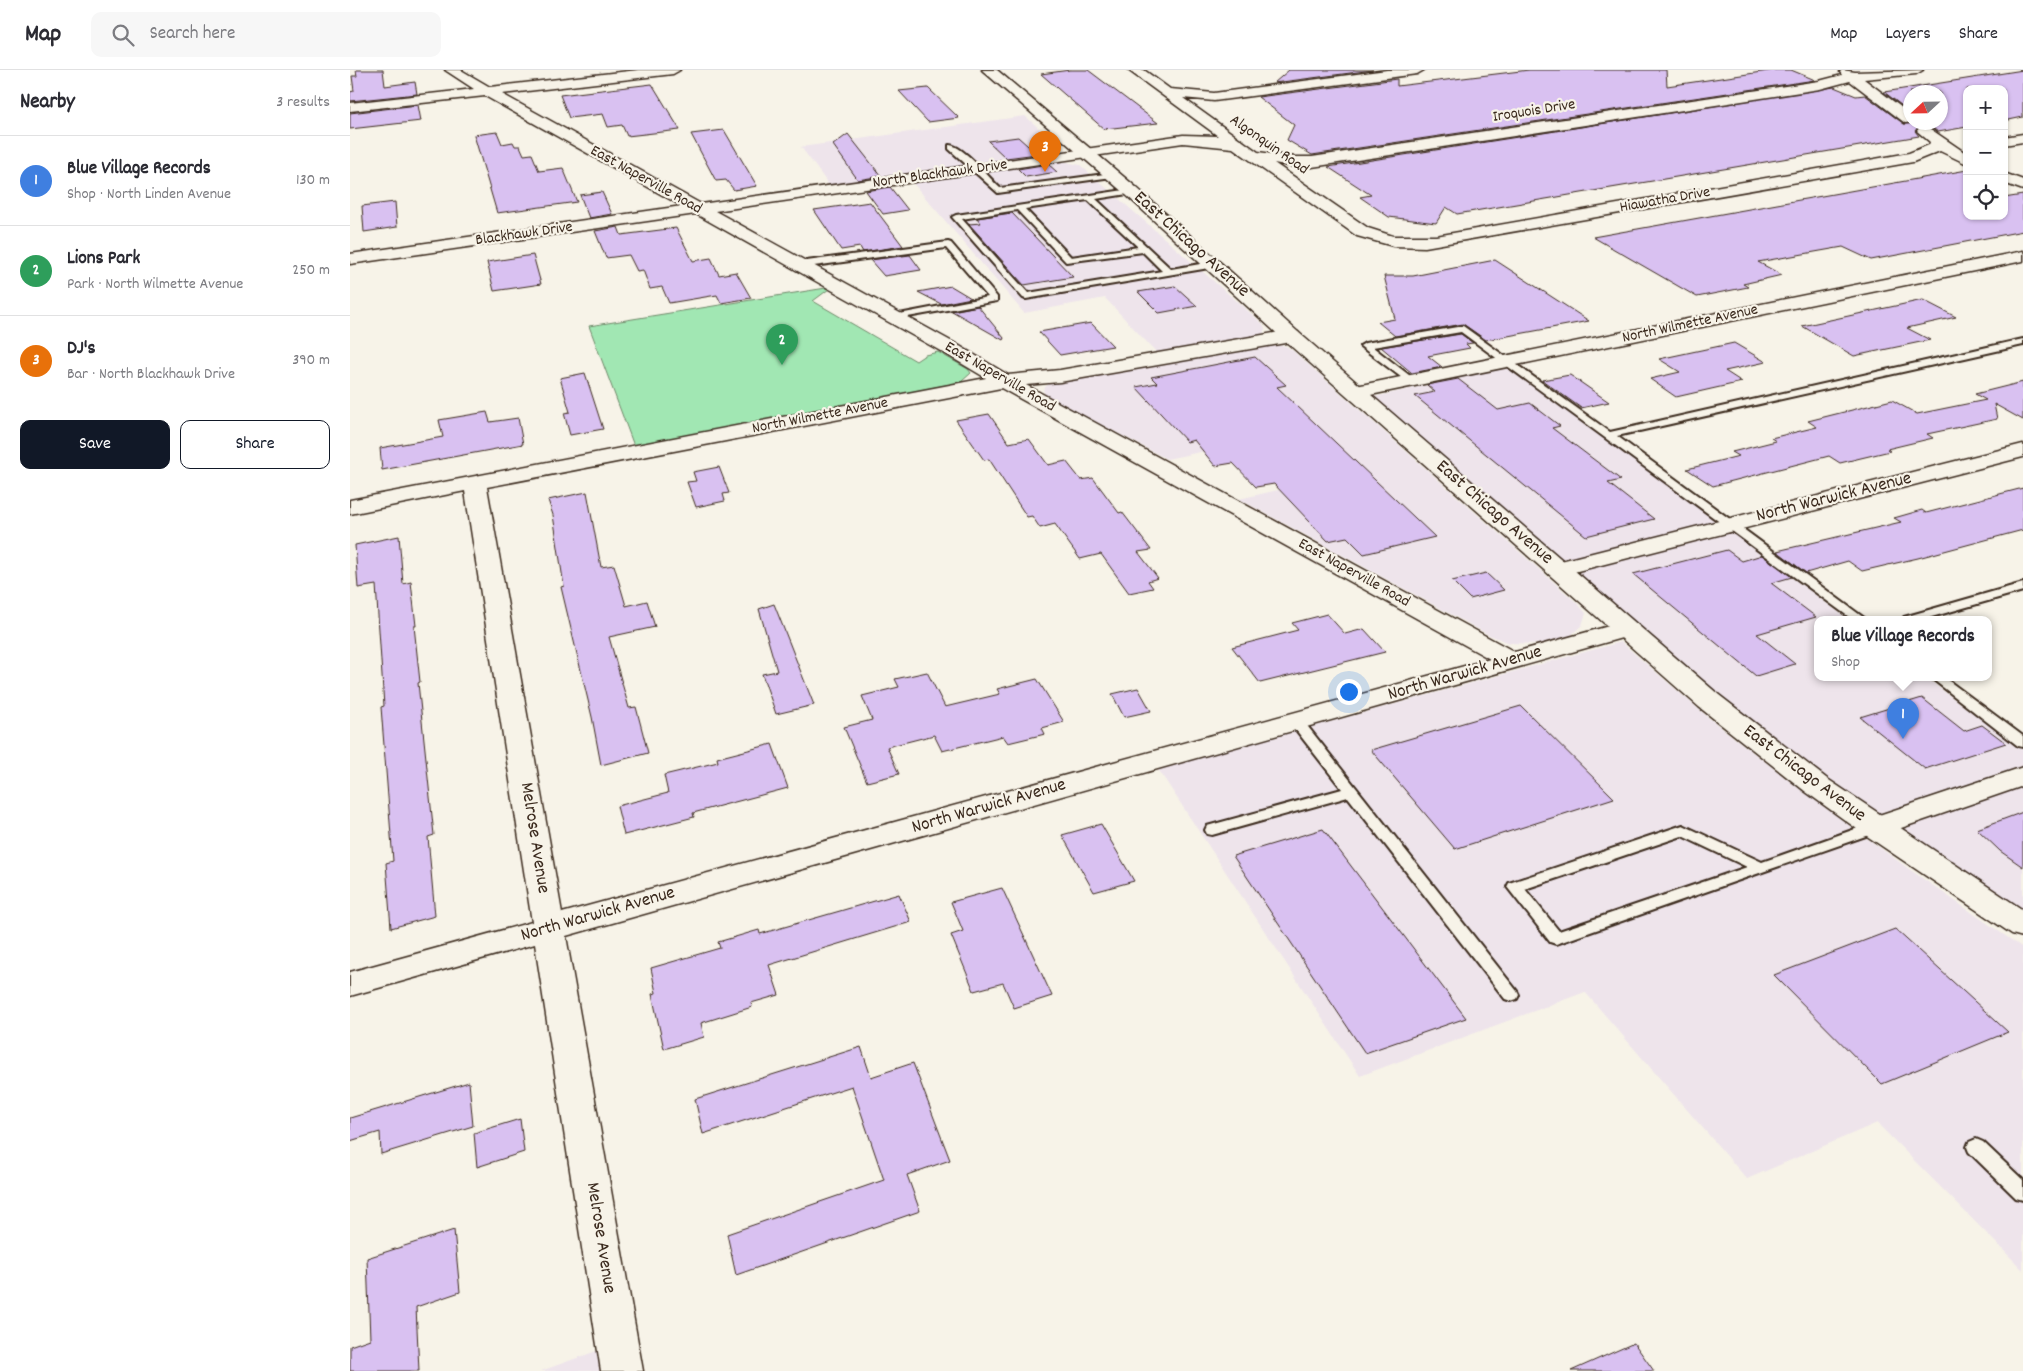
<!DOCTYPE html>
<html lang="en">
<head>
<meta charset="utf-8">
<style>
  :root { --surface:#fff; --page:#f7f7f7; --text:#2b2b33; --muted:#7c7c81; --line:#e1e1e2; --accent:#111827 }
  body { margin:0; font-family:Dekko,sans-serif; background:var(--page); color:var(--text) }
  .controls { position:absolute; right:15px; top:15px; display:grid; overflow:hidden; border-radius:10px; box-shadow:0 1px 4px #0004 }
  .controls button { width:45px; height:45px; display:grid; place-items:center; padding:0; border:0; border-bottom:1px solid var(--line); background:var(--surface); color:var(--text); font:25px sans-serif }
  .compass { position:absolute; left:1553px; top:15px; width:45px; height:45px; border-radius:50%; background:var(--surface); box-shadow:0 1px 4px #0004; rotate:248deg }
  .you { position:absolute; left:998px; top:621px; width:18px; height:18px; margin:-12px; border:4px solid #fff; border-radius:50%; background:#1a73e8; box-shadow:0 0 0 8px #1a73e833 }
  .badge { display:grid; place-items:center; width:32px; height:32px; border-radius:50%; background:var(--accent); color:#fff; font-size:16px; font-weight:700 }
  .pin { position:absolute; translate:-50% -41px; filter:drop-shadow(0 1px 2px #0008) }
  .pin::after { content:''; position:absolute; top:26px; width:18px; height:15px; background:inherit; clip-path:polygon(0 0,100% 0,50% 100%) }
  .popup { position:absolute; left:1464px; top:546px; width:178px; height:65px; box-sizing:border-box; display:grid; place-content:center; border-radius:10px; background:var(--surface); filter:drop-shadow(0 1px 4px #0005); font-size:16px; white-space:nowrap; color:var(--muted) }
  .popup b { font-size:19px; color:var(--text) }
  .popup::after { content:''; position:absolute; left:50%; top:100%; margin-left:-10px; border:10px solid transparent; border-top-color:var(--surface) }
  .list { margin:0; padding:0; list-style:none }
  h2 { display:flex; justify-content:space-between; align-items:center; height:65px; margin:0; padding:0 20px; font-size:21px }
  h2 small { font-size:16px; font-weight:400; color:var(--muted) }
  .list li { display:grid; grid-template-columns:32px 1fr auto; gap:15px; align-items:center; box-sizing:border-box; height:90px; padding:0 20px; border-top:1px solid var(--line) }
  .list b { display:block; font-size:19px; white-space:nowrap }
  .list p { margin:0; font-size:16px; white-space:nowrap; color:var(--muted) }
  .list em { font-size:16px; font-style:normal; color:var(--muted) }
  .actions { display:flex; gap:10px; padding:15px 20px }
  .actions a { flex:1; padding:11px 0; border:1px solid var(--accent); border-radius:10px; text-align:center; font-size:18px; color:var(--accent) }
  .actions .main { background:var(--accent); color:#fff }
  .icon { flex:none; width:28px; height:28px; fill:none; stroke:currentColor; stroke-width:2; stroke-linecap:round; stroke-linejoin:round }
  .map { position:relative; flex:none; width:1673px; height:1301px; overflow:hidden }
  header { display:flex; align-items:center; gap:30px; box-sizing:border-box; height:70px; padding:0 25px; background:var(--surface); border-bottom:1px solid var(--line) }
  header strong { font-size:24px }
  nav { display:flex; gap:28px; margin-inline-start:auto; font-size:18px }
  .search { width:350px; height:45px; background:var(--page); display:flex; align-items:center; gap:12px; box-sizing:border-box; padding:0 18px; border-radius:10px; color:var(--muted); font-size:19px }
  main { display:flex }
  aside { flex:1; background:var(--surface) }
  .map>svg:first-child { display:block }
</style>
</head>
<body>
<header>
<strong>Map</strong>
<div class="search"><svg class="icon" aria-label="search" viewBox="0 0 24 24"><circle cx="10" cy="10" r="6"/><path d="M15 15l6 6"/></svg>Search here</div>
<nav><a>Map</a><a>Layers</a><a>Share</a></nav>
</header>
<main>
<aside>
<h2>Nearby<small>3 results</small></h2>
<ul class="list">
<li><span class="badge" style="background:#3f7fe0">1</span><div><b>Blue Village Records</b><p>Shop · North Linden Avenue</p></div><em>130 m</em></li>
<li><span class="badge" style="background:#2e9e5b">2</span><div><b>Lions Park</b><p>Park · North Wilmette Avenue</p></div><em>250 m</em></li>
<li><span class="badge" style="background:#e8710a">3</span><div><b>DJ's</b><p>Bar · North Blackhawk Drive</p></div><em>390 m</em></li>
</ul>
<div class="actions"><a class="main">Save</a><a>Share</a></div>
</aside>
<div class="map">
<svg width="1673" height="1301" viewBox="0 0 1673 1301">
  <rect width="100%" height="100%" fill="#f7f3e8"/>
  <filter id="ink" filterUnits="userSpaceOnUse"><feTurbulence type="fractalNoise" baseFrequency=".02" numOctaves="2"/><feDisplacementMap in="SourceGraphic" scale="10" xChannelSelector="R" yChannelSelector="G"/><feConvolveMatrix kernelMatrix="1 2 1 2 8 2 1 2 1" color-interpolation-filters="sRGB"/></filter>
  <g filter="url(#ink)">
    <!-- built -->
    <g fill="#eee4eb">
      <polygon points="675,46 708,75 707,80 697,84 668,89 479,115 451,77"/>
      <polygon points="704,92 716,92 730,95 913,254 915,258 913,264 906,267 809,285 755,228 674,243 562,112"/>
      <polygon points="924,275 936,276 942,280 1227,533 1236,543 1232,555 1221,565 1190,574 1160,573 1139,565 889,429 971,410 927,366 817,389 695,325 693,319 699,314 709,310"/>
      <polygon points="1158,297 1499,550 1468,550 1468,608 1576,608 1673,680 1673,843 1566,775 1368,625 1024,327"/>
      <polygon points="1271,572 1359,648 1451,720 1559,799 1673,878 1673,1200 1527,1053 1397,1109 1235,922 1010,1006 808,699"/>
      <polygon points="252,1279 254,1301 191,1301"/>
    </g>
    <!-- green -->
    <polygon fill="#a1e7b3" stroke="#6e8868" points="476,218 479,219 463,231 566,291 575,285 588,282 618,299 621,303 611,312 596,315 284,376 239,256"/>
    <!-- building -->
    <g fill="#d9c1f1" stroke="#3b2a1e">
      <polygon points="6,0 33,0 35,16 65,12 67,24 0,31 0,22 4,21 2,6 7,6"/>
      <polygon points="720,0 738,0 808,53 754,59 691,4"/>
      <polygon points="939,0 1023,0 924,13"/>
      <polygon points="1179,0 1316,0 1317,16 1425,0 1441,0 1465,10 962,85 937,70 944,55 908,27 1047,9 1047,16"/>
      <polygon points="1673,0 1673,47 1654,51 1654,19 1617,19 1617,57 1588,62 1580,56 1569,56 1565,61 1569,66 1107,144 1096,137 1086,153 1039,147 1010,127 1021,125 978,97 1484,17 1506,26 1515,25 1554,54 1590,52 1590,22 1560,22 1560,42 1534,22"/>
      <polygon points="302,14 330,60 277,66 272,55 258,57 253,44 219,48 210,25"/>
      <polygon points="578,18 609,48 578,52 549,21"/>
      <polygon points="68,35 71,51 0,59 0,43"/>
      <polygon points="374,60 407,116 384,120 376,110 366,111 341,64"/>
      <polygon points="147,62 152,74 163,72 165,76 170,76 174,85 182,84 189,101 213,98 227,132 147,143 124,65"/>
      <polygon points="498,64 531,106 508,110 483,75"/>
      <polygon points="668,67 687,84 656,88 638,71"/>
      <polygon points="698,94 707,102 676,107 668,99"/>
      <polygon points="1617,100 1617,146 1654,146 1654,128 1673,125 1673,161 1521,190 1493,177 1408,192 1432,205 1393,214 1398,217 1347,227 1243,167"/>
      <polygon points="540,117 558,140 533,144 516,121"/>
      <polygon points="252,122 262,144 239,148 230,125"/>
      <polygon points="45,132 47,157 14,162 12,136"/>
      <polygon points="520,132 553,176 513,182 510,177 491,180 464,140"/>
      <polygon points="662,143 723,207 674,215 619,154 631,153 627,148"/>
      <polygon points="268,157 271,165 326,158 343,191 361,188 369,205 386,202 401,228 371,233 367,225 319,233 312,217 300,219 293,200 287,201 279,185 256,188 245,161"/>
      <polygon points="183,185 191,214 144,221 137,192"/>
      <polygon points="560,185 571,200 534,206 520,190"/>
      <polygon points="1145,190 1239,251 1136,270 1113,254 1045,266 1028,252 1045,249 1034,206 1063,206"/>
      <polygon points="601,216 621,228 591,234 568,222"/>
      <polygon points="825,216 847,236 809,243 788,222"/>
      <polygon points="1573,230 1606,247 1557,258 1580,270 1504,286 1452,256"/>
      <polygon points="628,236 654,268 653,270 602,241"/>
      <polygon points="741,253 763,276 710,285 689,262"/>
      <polygon points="1111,264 1123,273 1116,274 1120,278 1078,286 1092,297 1062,303 1031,277"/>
      <polygon points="1384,273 1416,292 1375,301 1392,312 1326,327 1300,309 1330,302 1309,289"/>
      <polygon points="905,287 936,315 927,317 1085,467 1014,484 997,467 978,471 924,414 906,417 883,393 865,396 844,370 837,372 786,317 807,313 801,307"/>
      <polygon points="235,303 253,359 220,365 214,343 220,342 210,308"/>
      <polygon points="1220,305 1259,332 1231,338 1192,310"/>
      <polygon points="1108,309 1148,340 1180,333 1210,356 1202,358 1271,410 1258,413 1304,449 1236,466 1065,326 1085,322 1077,315"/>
      <polygon points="1673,312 1673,350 1644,334 1647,349 1577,364 1583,368 1537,379 1540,381 1490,393 1479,386 1363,416 1337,399 1389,386 1382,382 1426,371 1421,368 1467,357 1458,351 1542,330 1567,344 1636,330 1625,324"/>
      <polygon points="137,342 140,352 168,348 173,374 32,400 30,378 93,367 89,350"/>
      <polygon points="639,344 659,373 679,369 698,395 716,391 731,410 743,408 769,443 772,442 801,480 788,482 808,508 798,511 803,518 779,523 751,484 730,489 705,454 690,458 682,446 677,447 639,389 634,390 606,350"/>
      <polygon points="369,397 379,423 373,424 375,431 346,437 337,412 346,411 343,402"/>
      <polygon points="1673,418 1673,460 1568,488 1512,501 1498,491 1456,503 1427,481 1551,452 1544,448 1572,440 1576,443"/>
      <polygon points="237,422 251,497 264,495 276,536 297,531 305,557 259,567 279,638 286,637 298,683 251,695 242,647 211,517 214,516 203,445 198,430"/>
      <polygon points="49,466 53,514 61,512 66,556 64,556 70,612 68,613 84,765 78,767 85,846 41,858 36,793 43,791 31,637 34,636 26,515 8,518 5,475"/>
      <polygon points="1377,480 1392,491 1412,485 1442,507 1421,513 1466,547 1407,564 1445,594 1406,606 1283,504"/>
      <polygon points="1136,503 1154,520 1120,529 1102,511"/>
      <polygon points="424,534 464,635 426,644 412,604 427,601 409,539"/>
      <polygon points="977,544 995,564 1014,559 1035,582 910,613 882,577 948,560 942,553"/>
      <polygon points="577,602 595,637 650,624 647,619 687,609 714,652 692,658 695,664 658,673 653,666 592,681 584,665 537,677 549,704 517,712 494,657 522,650 512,626 549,617 545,609"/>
      <polygon points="788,618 801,641 774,647 762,624"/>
      <polygon points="1572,628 1614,661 1632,655 1656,673 1575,699 1510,647"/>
      <polygon points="1171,636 1264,728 1105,779 1021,680"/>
      <polygon points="422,674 438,718 343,743 344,747 274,765 267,736 318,723 314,705 368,692 367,688"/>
      <polygon points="1673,742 1673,797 1650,781 1627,759"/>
      <polygon points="751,754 784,811 744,822 712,765"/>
      <polygon points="973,759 1116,948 1015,983 883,786"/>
      <polygon points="652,818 702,926 664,938 653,913 624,921 601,865 613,861 601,832"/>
      <polygon points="549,824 561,852 419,895 429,925 401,933 402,937 351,953 354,967 314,979 302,924 306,923 301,898 370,878 368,872 409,860 410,864"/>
      <polygon points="1545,859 1658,962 1532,1014 1424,905"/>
      <polygon points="511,977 521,1007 563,993 600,1090 557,1105 570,1141 386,1205 377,1164 534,1110 502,1016 353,1064 345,1029"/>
      <polygon points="119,1012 123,1056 31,1084 30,1062 0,1071 0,1048"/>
      <polygon points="170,1049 174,1082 127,1097 124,1063"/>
      <polygon points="104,1160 110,1222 66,1237 69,1301 0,1301 0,1276 20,1269 17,1188"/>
      <polygon points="1284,1273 1304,1301 1221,1301"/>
    </g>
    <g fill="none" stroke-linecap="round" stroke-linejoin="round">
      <!-- lane casing -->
      <g stroke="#3b2a1e" stroke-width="4">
        <g id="lane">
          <path d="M599,75c13,-1 41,34 51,43l112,-15 4,2 -4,2 -114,16 -49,-44z"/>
          <path d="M781,119l4,2 -1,2 -38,6 75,70 41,-7 4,3 -1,2 -189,32 -3,-1 -71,-81 4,-2zM738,130l50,47 -67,10 -46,-48zM667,140l49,52 77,-10 19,19 -134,22 -66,-74z"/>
          <polygon points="598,172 601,173 647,227 647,231 541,250 541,246 544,245 638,227 596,178 449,198 445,195 449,192"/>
          <polygon points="1113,256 1260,362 1673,269 1673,275 1267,366 1517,550 1503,550 1111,262 1023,277 1064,309 1065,311 1060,314 1010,276 1015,273"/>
          <polygon points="1673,513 1673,521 1571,550 1552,550 1554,547"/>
          <polygon points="1581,608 1595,608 1673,666 1673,677 1668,676"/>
          <polygon points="946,647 951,648 1167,921 1169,925 1167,929 1161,931 1155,929 998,727 862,765 857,764 855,760 857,756 992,719 939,651"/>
          <path d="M1525,752l5,1 2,4 -2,4 -324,113 -6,-2 -43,-55 2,-4 174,-58 79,37zM1332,766l65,31 -188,64 -34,-42z"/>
          <polygon points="1626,1069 1633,1072 1673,1110 1673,1130 1666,1128 1619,1082 1617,1077 1619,1072"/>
        </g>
      </g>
      <!-- street casing -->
      <g stroke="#3b2a1e" stroke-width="3">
        <g id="street">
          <path d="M95,0h16l29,17 148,-17h42l-7,4 -171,20 199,110 482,-69 35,1 -90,-66h16l26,19 44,4 173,-23h37l-7,4 -203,27 -31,-3 75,54 37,5h17l507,-76 23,-6 -2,-3 2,-2 13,2 68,-2 -7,4 -52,5 46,35v8h5l-10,1 -55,-42 -30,8 -508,78h-17l-21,-4 94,65 25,8h43l473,-83 20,-8 1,-3 -13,-11 2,-3h10l38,26v10l-27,-13 -27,11 -488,85 -32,-1 -36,-10 -124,-88 -50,-5 -468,68 243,134 50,30 52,-5 231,-40 7,2 2,4 -2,4 -7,2 -231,40 -34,3 489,267 112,-31 9,3 4,5 -4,5 -1070,302 77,435h-42l-66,-427 -185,52v-24l182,-50 -67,-431 -115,23v-14l636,-122 -42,-25 -248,-139 -346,50v-10l332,-48 -197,-110 -135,15v-8l124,-14zM651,318l489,271 -928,254 -75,-426z"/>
          <polygon points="1673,64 1673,72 1654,75 1654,67"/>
          <polygon points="1654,103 1673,110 1673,120 1654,113"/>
          <polygon points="1673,181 1673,191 1006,328 999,326 996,322 999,318 1006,316"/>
          <polygon points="1673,374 1673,387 1208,506 1199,504 1196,499 1199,494"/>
          <polygon points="1673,697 1673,716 1525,767 1514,764 1510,757 1514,750"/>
        </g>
      </g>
      <!-- secondary casing -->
      <g stroke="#3b2a1e" stroke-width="3">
        <polygon id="secondary" points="632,0 647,0 787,118 948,262 1369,625 1476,708 1673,840 1673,867 1662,864 1514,764 1456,722 1349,637 934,270 775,124"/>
      </g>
      <!-- lane -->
      <use href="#lane" fill="#f7f3e8" fill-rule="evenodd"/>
      <!-- street -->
      <use href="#street" fill="#f7f3e8" fill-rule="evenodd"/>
      <!-- secondary -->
      <use href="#secondary" fill="#f7f3e8" fill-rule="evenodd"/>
    </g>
  </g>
  <g text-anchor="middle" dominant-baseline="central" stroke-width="4.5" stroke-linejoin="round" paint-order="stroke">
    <!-- far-street labels -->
    <g font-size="16" fill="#3b2a1e" stroke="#f7f3e8">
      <text transform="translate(1184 41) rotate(-9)">Iroquois Drive</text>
      <text transform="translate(919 75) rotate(35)">Algonquin Road</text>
      <text transform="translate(590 104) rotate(-8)">North Blackhawk Drive</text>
      <text transform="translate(296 110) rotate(29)">East Naperville Road</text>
      <text transform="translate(1315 130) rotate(-10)">Hiawatha Drive</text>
      <text transform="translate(174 164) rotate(-8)">Blackhawk Drive</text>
      <text transform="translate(1340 254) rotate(-12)">North Wilmette Avenue</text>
      <text transform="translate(650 307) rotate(30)">East Naperville Road</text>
      <text transform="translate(470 346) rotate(-11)">North Wilmette Avenue</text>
      <text transform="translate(1004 503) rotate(29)">East Naperville Road</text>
    </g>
    <!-- street labels -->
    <g font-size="19" fill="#3b2a1e" stroke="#f7f3e8">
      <text transform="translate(841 175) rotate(42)">East Chicago Avenue</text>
      <text transform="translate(1484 428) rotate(-14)">North Warwick Avenue</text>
      <text transform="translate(1144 443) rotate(41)">East Chicago Avenue</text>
      <text transform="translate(1115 604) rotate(-16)">North Warwick Avenue</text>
      <text transform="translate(1454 704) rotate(37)">East Chicago Avenue</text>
      <text transform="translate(639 737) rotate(-16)">North Warwick Avenue</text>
      <text transform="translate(184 768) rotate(81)">Melrose Avenue</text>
      <text transform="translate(248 845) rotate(-16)">North Warwick Avenue</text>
      <text transform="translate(250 1168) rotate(81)">Melrose Avenue</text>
    </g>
  </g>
</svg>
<div class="controls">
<button>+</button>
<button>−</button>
<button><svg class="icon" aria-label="locate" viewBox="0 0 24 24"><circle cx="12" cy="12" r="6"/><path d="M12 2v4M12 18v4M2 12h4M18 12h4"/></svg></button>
</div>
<svg class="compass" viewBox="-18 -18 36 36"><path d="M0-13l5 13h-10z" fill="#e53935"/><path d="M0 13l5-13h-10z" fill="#7c7c81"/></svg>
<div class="you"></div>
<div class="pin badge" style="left:1553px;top:669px;background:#3f7fe0">1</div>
<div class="popup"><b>Blue Village Records</b>Shop</div>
<div class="pin badge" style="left:432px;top:295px;background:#2e9e5b">2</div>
<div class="pin badge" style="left:695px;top:102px;background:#e8710a">3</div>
</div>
</main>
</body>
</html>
